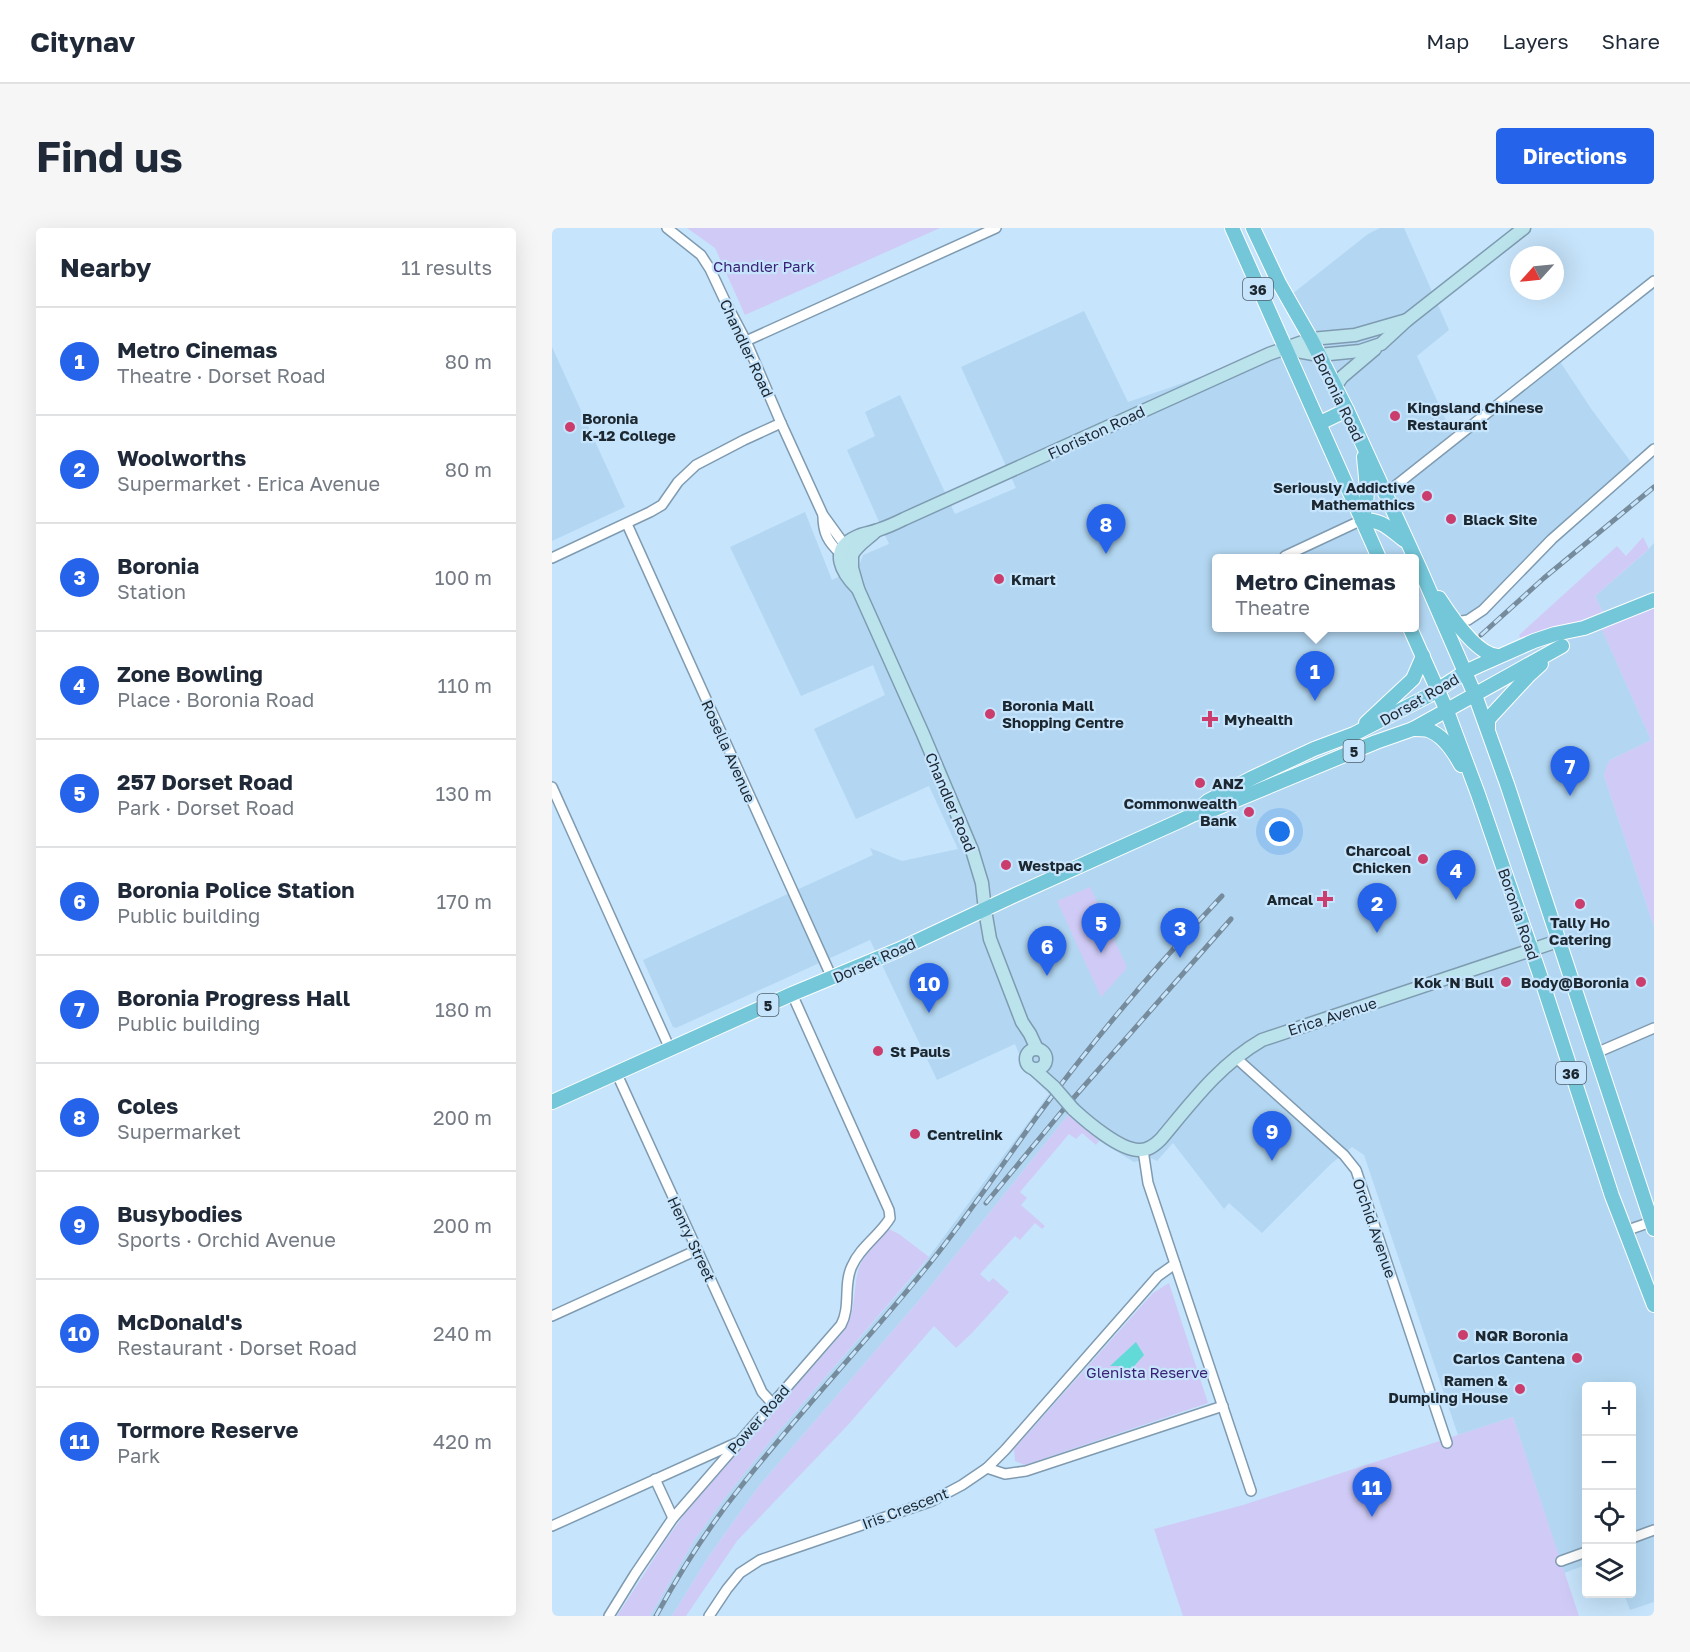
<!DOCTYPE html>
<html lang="en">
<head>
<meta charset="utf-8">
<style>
  :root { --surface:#fff; --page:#f6f6f7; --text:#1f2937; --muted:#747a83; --line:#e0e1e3; --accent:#2563eb }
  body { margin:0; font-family:"Golos Text",sans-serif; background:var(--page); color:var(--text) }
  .controls { position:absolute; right:18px; bottom:18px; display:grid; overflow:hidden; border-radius:6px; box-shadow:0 6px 24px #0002 }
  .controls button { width:54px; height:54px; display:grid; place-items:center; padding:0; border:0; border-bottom:2px solid var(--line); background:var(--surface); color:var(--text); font:30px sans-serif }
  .compass { position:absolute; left:958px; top:18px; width:54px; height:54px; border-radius:50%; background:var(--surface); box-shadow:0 6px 24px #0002; rotate:243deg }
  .you { position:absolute; left:728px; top:604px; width:21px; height:21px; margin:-15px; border:4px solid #fff; border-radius:50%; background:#1a73e8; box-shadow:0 0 0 9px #1a73e833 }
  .badge { display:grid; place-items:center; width:39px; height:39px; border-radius:50%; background:var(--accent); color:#fff; font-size:20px; font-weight:700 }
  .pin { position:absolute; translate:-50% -50px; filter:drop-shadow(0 2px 3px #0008) }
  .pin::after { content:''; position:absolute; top:32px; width:21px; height:18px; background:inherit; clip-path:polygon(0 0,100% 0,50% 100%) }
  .popup { position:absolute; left:660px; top:326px; width:207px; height:78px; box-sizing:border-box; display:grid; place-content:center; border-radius:6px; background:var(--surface); filter:drop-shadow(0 2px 4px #0005); font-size:20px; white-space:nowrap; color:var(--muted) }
  .popup b { font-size:22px; color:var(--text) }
  .popup::after { content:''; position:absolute; left:50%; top:100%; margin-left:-12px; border:12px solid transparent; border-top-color:var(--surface) }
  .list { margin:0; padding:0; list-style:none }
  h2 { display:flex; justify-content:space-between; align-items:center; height:78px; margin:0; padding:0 24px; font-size:26px }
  h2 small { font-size:20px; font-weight:400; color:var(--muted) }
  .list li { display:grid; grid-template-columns:39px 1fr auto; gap:18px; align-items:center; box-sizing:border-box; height:108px; padding:0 24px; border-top:2px solid var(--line) }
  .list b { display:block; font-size:22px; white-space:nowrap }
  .list p { margin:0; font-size:20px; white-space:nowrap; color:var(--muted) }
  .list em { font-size:20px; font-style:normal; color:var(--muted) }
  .icon { flex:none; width:33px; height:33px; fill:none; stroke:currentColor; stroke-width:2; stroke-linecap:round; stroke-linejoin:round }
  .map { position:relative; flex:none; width:1102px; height:1388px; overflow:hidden; border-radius:6px }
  header { display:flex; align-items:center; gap:36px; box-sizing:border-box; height:84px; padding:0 30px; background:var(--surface); border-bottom:2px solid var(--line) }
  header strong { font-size:28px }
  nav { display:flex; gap:33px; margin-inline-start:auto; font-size:21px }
  .intro { display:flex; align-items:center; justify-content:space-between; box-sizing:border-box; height:144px; padding:0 36px }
  h1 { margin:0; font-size:42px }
  .button { padding:15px 27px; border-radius:6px; background:var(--accent); color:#fff; font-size:21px; font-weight:700 }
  main { display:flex; gap:36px; padding:0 36px }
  aside { flex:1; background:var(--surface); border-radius:6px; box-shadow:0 6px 24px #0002 }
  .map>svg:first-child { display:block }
</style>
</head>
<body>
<header>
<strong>Citynav</strong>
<nav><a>Map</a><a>Layers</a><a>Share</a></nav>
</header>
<div class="intro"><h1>Find us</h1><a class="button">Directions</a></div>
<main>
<aside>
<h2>Nearby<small>11 results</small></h2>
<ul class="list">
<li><span class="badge">1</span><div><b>Metro Cinemas</b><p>Theatre · Dorset Road</p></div><em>80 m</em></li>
<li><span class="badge">2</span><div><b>Woolworths</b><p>Supermarket · Erica Avenue</p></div><em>80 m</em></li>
<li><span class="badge">3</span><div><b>Boronia</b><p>Station</p></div><em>100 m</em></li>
<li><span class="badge">4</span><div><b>Zone Bowling</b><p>Place · Boronia Road</p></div><em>110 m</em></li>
<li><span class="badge">5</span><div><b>257 Dorset Road</b><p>Park · Dorset Road</p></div><em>130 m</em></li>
<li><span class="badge">6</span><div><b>Boronia Police Station</b><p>Public building</p></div><em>170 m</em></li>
<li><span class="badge">7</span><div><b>Boronia Progress Hall</b><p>Public building</p></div><em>180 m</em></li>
<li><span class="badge">8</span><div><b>Coles</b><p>Supermarket</p></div><em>200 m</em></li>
<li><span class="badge">9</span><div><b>Busybodies</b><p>Sports · Orchid Avenue</p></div><em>200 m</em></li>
<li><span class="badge">10</span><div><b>McDonald's</b><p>Restaurant · Dorset Road</p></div><em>240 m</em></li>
<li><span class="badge">11</span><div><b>Tormore Reserve</b><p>Park</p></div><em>420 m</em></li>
</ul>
</aside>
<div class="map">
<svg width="1102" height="1388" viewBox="0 0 1102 1388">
  <rect width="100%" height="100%" fill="#c6e4fb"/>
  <!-- built -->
  <g fill="#b3d7f2" fill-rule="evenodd">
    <path d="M828,0h24l45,102 -32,26 37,82 103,-81 35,53 42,56 -151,144 -20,12 26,33 110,-33 52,118 -41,20 -6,16 50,151v675l-24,8 -6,-16h8v-208h-46v179l-22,8 -51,-156 -55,18 -94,-280 -12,-8 -20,16 -70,70 -33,-30 -5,6 -51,-66 -16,18 -6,-3 -17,4 -38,-23 -28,-24 -147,183 -162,188 -50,70 -37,60h-22l45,-77 29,-40 48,-60 151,-174 126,-171 -23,-23 -11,-27 -78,36 -67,-140 -194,88 -3,-1 -30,-67 230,-105 -3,-7 32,13 56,-12 -29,-63 -73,33 -42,-90 71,-34 -12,-30 -72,31 -71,-149 75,-35 27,68 27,-14 4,-11 26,-11 -42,-94 28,-14 -10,-24 35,-17 55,119 61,-26 -55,-121 123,-56 44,91 182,-63 -23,-41 81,-64zM664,330h198v70h-198z"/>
    <polygon points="0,119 73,279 0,313"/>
    <polygon points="1102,315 1102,372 1054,391 1043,368 1095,323"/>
  </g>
  <!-- green -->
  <g fill="#d0cbf6">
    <polygon points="135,0 388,0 193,87 163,20"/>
    <polygon points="1091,309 1097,321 1043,368 1054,391 1102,372 1102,699 1052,548 1054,539 1058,532 1099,512 1047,395 972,418 967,407 1065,318 1074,328"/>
    <polygon points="538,659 574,737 574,741 549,769 505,673"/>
    <polygon points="516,887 547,913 544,917 530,905 524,911 517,906 468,964 475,970 469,977 493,998 490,1001 483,995 468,1012 463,1008 428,1046 437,1054 441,1050 457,1064 420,1105 404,1120 382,1098 295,1198 185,1313 134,1388 120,1388 157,1328 207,1258 369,1070"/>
    <path d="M337,1001l10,5 30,23 -157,182 -48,60 -29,40 -45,77h-33l47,-73 21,-30 159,-182c12,-18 9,-39 14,-60 4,-16 20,-29 31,-42z"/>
    <polygon points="617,1055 656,1175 473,1237 463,1233 462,1221 601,1065"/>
    <polygon points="961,1189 1027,1388 631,1388 602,1301 691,1277"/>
  </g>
  <!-- water -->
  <polygon fill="#62dad7" points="584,1114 592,1127 576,1145 570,1138 558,1138"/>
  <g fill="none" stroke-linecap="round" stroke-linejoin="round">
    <!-- street casing -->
    <g stroke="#7f9bb1" stroke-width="12">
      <g id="street">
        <polyline points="115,0 149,27 158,41 173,73 194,113 229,195 271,287 292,316"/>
        <polyline points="194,113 444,0"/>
        <polyline points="833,266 1102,53"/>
        <path d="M271,288c0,17 5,26 17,37"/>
        <polyline points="75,296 280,750"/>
        <polyline points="733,328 810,292"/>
        <polyline points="0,330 98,284 110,277 126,254 144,237 192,212 229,195"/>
        <polyline points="904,394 916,392 931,382 1000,311 1102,221"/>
        <polyline points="0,559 118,821"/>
        <polyline points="1044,825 1102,800"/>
        <polyline points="683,829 792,927 804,942 895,1215"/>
        <polyline points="64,844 210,1164 220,1175"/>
        <polyline points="591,922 596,955 699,1263"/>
        <polyline points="1073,1003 1102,993"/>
        <polyline points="0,1088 145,1022"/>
        <polyline points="435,1240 453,1222 606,1048 623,1036"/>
        <polyline points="103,1251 121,1290"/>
        <polyline points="0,1298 184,1215"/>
        <polyline points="1080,1310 1102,1302"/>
        <polyline points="1009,1333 1034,1324"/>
        <path d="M57,1388l26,-42 38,-56 168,-193c10,-18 2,-41 11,-59 8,-19 28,-31 38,-48l-1,-8 -97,-216"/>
        <polyline points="157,1388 175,1361 188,1345 208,1332 380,1273 410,1257 435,1240 453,1246 474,1243 671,1178"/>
      </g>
    </g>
    <!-- secondary casing -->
    <g stroke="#7f9bb1" stroke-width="15">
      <g id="secondary">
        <polyline points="734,121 767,127 808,123 829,116 855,92 972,0"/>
        <polyline points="783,159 790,149 823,121"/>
        <polyline points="300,327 300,340 306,361 371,506 420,622 430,655 433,682 438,711 470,794 478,806 485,821"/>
        <path d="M300,327c5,-10 16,-16 24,-24"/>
        <path d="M306,361c-16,-16 -30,-39 -2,-52 7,-4 15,-4 22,-7 9,-3 18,-7 26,-11l365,-165 42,-15 44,-4 52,-15"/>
        <circle cx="484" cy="831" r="10"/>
        <polyline points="483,842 502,859"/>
        <path d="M521,881c14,13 48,42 67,41 9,0 15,-5 21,-11 31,-37 58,-74 101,-99l296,-99"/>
      </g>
    </g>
    <!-- primary casing -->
    <g stroke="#fff" stroke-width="16">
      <g id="primary">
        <polyline points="680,0 827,330"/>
        <polyline points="701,0 727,55 759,111 795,182 868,341 923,467 955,556 1102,1001"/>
        <polyline points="768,195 795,182"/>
        <path d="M810,292c8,-23 4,-39 2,-63"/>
        <path d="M810,292c21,0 26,8 42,20"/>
        <path d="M887,370c11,17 38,57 59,58"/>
        <polyline points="858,400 895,483 926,566 988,747 1060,968 1102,1077"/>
        <polyline points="814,495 861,451 871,428"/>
        <polyline points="936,500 936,492 940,487 977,447 989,436"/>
        <path d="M861,501c5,0 11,0 15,1 15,5 26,22 33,35"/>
        <polyline points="642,586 660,582 824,514 861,501 1010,418"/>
        <polyline points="0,874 240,766 346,722 461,668 632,591 642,586 656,573 700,550 762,521 802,506 876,468 913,444 928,437 982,413 1003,406 1032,400 1102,372"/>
      </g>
    </g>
    <!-- street -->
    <use href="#street" stroke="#fff" stroke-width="9"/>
    <!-- secondary -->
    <use href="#secondary" stroke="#bae3ec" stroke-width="12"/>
    <!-- primary -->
    <use href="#primary" stroke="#74c7d9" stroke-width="14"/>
    <!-- rail casing -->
    <g stroke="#768b9c" stroke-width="5">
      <g id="rail">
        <polyline points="929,407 992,350 1102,259"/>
        <polyline points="434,975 511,882 679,691"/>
        <path d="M104,1388c24,-44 52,-88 83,-127 63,-81 135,-155 199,-236 35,-45 67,-92 100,-138 57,-77 118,-149 184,-219"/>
      </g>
    </g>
    <!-- rail -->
    <use href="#rail" stroke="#c6e4fb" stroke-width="3" stroke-dasharray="9" stroke-linecap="butt"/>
    <!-- secondary-bridge casing -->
    <g stroke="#7f9bb1" stroke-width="15" stroke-linecap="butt">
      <polyline id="secondary-bridge" points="502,859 521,881"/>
    </g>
    <!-- secondary-bridge -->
    <use href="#secondary-bridge" stroke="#bae3ec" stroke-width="12"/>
  </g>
  <!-- markers -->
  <g fill="#ca3d6d" stroke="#c6e4fb" stroke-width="2">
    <circle cx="843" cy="188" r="6"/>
    <circle cx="18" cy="199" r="6"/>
    <circle cx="875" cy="268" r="6"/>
    <circle cx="899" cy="291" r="6"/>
    <circle cx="447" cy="351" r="6"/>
    <circle cx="438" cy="486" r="6"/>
    <path d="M655 482h6v6h6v6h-6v6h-6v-6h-6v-6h6z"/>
    <circle cx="648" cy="555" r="6"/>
    <circle cx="697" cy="584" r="6"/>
    <circle cx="871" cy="631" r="6"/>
    <circle cx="454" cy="637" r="6"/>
    <path d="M770 662h6v6h6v6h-6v6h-6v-6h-6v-6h6z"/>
    <circle cx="1028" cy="676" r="6"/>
    <circle cx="954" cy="754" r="6"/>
    <circle cx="1089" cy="754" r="6"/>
    <circle cx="326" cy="823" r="6"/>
    <circle cx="363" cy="906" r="6"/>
    <circle cx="911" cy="1107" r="6"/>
    <circle cx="1025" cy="1130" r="6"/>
    <circle cx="968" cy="1161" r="6"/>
  </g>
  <g text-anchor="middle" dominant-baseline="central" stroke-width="4.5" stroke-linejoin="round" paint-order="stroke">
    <!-- shield labels -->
    <g fill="#c6e4fb" stroke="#4f606d" stroke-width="1.5">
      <rect x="691" y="50" width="30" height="22" rx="4.5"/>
      <rect x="791.5" y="512" width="21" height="22" rx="4.5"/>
      <rect x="205.5" y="766" width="21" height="22" rx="4.5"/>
      <rect x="1004" y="834" width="30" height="22" rx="4.5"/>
    </g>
    <g font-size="14" font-weight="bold" fill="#1c2730">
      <text x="706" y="61">36</text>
      <text x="802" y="523">5</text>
      <text x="216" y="777">5</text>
      <text x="1019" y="845">36</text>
    </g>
    <!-- park labels -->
    <g font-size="15" fill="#3b2277" stroke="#c6e4fb">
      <text x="212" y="38">Chandler Park</text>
      <text x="595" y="1144">Glenista Reserve</text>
    </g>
    <!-- street labels -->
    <g font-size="15" fill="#1c2730" stroke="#c6e4fb">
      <text transform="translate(195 120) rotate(65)">Chandler Road</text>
      <text transform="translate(787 169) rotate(64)">Boronia Road</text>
      <text transform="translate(544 204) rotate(-25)">Floriston Road</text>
      <text transform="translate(867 471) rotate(-30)">Dorset Road</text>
      <text transform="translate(177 523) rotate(66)">Rosella Avenue</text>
      <text transform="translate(399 574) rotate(67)">Chandler Road</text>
      <text transform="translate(967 686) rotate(71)">Boronia Road</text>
      <text transform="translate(322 732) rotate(-24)">Dorset Road</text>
      <text transform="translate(780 788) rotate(-18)">Erica Avenue</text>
      <text transform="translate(823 1000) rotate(71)">Orchid Avenue</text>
      <text transform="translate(140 1011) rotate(65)">Henry Street</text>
      <text transform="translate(206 1191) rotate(-49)">Power Road</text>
      <text transform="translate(353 1280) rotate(-21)">Iris Crescent</text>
    </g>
    <!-- poi labels -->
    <g font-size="15" font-weight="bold" fill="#1c2730" stroke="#c6e4fb" text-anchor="start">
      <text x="855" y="179">Kingsland Chinese<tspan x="855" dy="17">Restaurant</tspan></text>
      <text x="30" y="190">Boronia<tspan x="30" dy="17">K-12 College</tspan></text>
      <text x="863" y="259" text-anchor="end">Seriously Addictive<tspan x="863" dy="17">Mathemathics</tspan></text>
      <text x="911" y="291">Black Site</text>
      <text x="459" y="351">Kmart</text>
      <text x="450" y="477">Boronia Mall<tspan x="450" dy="17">Shopping Centre</tspan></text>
      <text x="672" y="491">Myhealth</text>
      <text x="660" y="555">ANZ</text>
      <text x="685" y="575" text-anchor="end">Commonwealth<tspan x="685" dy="17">Bank</tspan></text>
      <text x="859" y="622" text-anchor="end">Charcoal<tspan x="859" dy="17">Chicken</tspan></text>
      <text x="466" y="637">Westpac</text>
      <text x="761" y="671" text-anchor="end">Amcal</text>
      <text x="1028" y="694" text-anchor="middle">Tally Ho<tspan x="1028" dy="17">Catering</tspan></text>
      <text x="942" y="754" text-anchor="end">Kok 'N Bull</text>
      <text x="1077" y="754" text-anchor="end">Body@Boronia</text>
      <text x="338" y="823">St Pauls</text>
      <text x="375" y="906">Centrelink</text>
      <text x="923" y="1107">NQR Boronia</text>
      <text x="1013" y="1130" text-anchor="end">Carlos Cantena</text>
      <text x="956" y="1152" text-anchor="end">Ramen &amp;<tspan x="956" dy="17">Dumpling House</tspan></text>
    </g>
  </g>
</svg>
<div class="controls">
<button>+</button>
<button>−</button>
<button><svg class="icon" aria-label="locate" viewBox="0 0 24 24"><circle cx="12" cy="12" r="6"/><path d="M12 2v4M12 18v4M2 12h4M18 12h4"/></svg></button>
<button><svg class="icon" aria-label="layers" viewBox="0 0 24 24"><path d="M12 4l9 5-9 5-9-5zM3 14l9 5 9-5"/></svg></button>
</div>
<svg class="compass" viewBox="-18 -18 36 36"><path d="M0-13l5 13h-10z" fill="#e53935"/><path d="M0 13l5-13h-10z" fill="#747a83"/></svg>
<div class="you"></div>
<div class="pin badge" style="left:763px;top:473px">1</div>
<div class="popup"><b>Metro Cinemas</b>Theatre</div>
<div class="pin badge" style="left:825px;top:705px">2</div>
<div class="pin badge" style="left:628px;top:730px">3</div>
<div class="pin badge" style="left:904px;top:672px">4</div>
<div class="pin badge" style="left:549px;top:725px">5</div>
<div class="pin badge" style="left:495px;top:748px">6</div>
<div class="pin badge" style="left:1018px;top:568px">7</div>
<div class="pin badge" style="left:554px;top:326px">8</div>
<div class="pin badge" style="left:720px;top:933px">9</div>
<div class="pin badge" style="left:377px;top:785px">10</div>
<div class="pin badge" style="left:820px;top:1289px">11</div>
</div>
</main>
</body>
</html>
